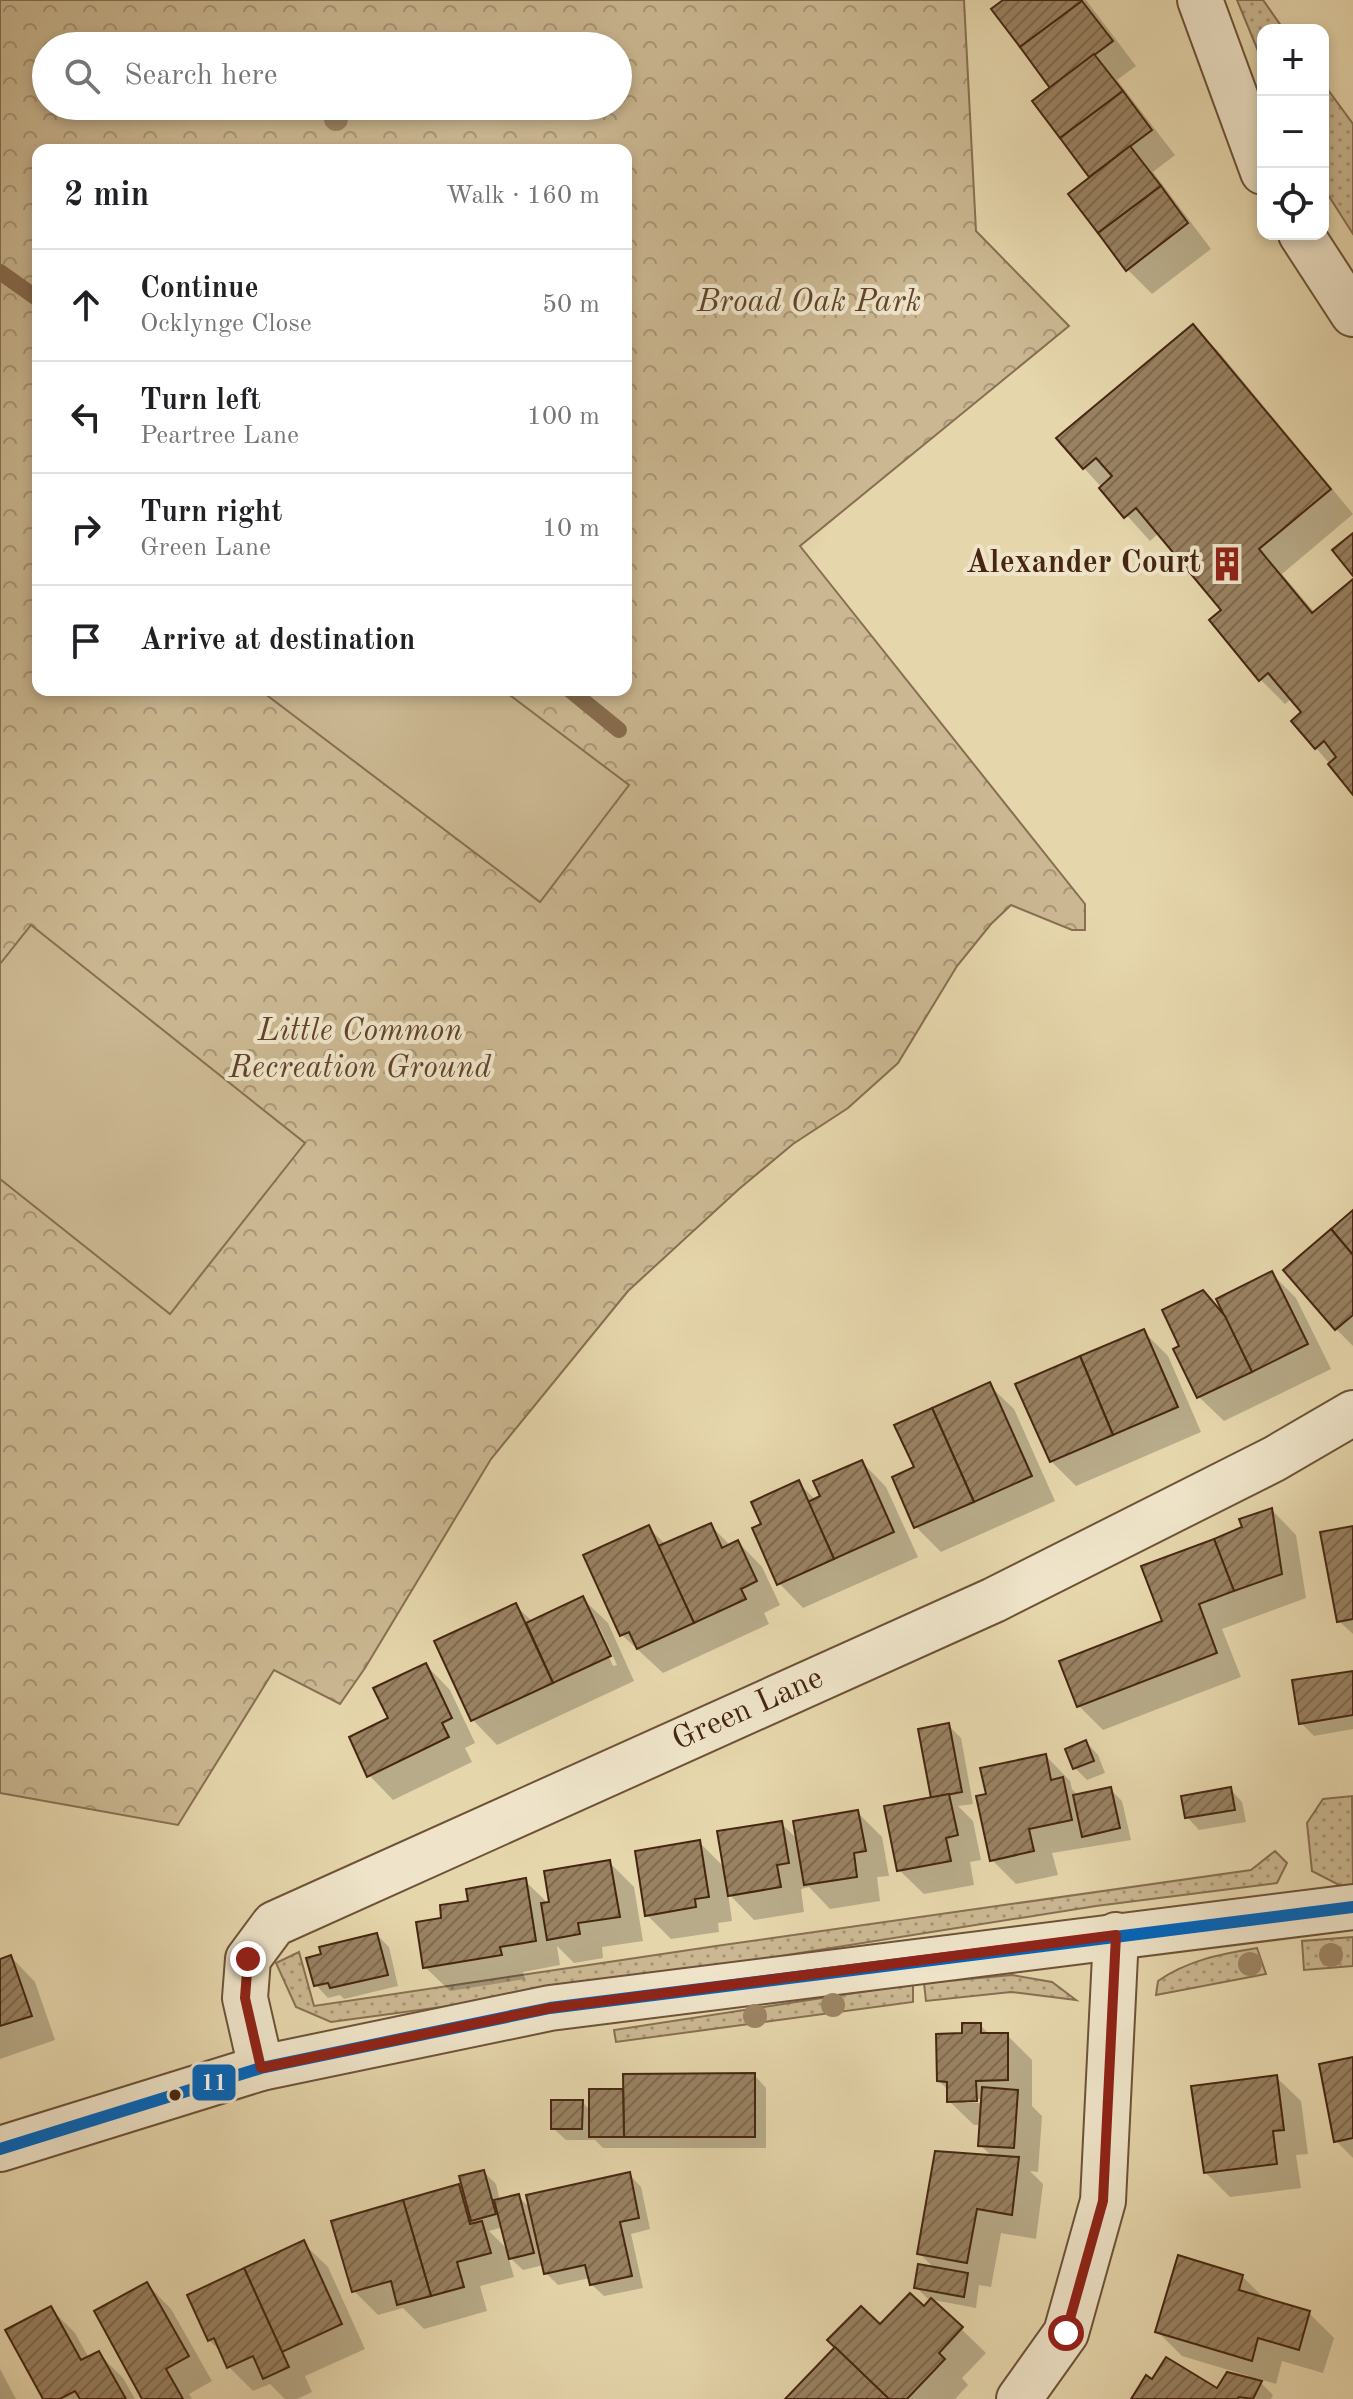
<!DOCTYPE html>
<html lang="en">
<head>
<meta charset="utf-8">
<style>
  :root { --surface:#fff; --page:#f6f6f6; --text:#202124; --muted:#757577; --line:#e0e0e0 }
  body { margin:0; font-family:"Old Standard TT",serif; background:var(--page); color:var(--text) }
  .controls { position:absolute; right:24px; top:24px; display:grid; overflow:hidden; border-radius:16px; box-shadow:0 4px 12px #0003 }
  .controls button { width:72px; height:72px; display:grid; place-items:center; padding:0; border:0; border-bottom:2px solid var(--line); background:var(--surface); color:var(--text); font:40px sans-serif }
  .stop { position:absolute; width:24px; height:24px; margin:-18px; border:6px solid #8f2418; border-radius:50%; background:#fff }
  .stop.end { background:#8f2418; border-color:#fff; box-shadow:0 2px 8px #0008 }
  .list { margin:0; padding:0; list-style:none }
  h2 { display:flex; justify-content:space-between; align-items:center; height:104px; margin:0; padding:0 32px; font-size:34px }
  h2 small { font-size:26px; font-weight:400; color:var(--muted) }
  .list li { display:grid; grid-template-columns:52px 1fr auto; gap:24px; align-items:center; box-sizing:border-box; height:112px; padding:0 32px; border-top:2px solid var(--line) }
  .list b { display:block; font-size:30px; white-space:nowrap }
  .list p { margin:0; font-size:26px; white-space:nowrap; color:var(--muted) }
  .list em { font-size:26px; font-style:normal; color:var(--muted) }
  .icon { flex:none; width:44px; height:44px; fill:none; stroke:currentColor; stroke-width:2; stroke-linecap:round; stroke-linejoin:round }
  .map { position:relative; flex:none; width:1353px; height:2399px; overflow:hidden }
  .search { position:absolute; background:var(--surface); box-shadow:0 4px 12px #0003; left:32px; top:32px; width:600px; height:88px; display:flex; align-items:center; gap:20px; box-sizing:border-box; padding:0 28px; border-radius:44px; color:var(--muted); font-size:30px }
  .panel { position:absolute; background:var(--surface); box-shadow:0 4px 12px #0003; left:32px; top:144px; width:600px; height:552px; border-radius:16px }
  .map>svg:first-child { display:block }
</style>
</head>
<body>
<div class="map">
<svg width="1353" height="2399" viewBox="0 0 1353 2399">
  <defs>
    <pattern id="grass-dots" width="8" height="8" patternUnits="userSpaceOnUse" patternTransform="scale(2)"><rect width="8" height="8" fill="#cbb892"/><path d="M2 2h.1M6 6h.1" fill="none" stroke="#a79576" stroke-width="1.8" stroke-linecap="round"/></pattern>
    <pattern id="park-crowns" width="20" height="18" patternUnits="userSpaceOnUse" patternTransform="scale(2)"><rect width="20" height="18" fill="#cbb892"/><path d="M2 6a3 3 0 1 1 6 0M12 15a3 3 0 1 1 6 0" fill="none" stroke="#a79576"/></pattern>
    <pattern id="building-hatch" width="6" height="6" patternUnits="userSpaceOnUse" patternTransform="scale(2)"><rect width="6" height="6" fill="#998262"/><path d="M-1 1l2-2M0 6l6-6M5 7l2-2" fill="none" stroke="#7f6a4f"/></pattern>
  </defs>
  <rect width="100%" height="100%" fill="#e6d6ac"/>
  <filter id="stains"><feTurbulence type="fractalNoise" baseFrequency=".0025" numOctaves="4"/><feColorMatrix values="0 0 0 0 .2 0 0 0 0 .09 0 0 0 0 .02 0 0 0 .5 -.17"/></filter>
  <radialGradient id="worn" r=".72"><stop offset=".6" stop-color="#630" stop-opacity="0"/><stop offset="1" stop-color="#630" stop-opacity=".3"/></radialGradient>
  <!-- grass -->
  <g fill="url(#grass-dots)" stroke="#886f52" stroke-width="2">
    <polygon points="1237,0 1263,0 1284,30 1263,30 1263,63"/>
    <polygon points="1323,83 1353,124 1353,234 1323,187"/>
    <polygon points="1352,1796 1353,1885 1343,1887 1312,1871 1307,1823 1323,1799"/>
    <polygon points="1275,1851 1287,1863 1277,1883 1096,1906 553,1992 331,2022 296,2007 276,1963 299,1952 314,2006 716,1946 1251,1870"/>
    <polygon points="1353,1937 1353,1966 1304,1970 1302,1941"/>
    <path d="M1257,1948l9,26 -110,21 2,-14c30,-21 63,-27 99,-33z"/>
    <polygon points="1012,1975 1052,1982 1076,2000 1011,1992 926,2001 924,1983"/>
    <polygon points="913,1984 913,2002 616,2042 614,2030"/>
  </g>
  <!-- park -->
  <path fill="url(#park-crowns)" stroke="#886f52" stroke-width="2" fill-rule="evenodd" d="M0,0h964l12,231 93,95 -269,220 285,358v26h-13l-61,-25 -20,19 -34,42 -59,97 -50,45 -55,36 -54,45 -111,102 -137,168 -126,209 -25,36 -66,-34 -96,155 -178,-32zM46,46h572v60h-572zM38,150h588v540h-588z"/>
  <!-- garden -->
  <g fill="#cbb892" stroke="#886f52" stroke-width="2">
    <polygon points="260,690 503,690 629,785 540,902"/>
    <polygon points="31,925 305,1143 170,1314 0,1179 0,964"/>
  </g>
  <!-- shadow -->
  <g fill="#0003" fill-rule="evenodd">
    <polygon points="1006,0 1086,0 1136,66 1117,80 1175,155 1153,172 1211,249 1152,294 1127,269 1092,178 1034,101 1052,88"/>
    <polygon points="1193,327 1218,351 1353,514 1282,574 1315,613 1353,581 1353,791 1316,748 1304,712 1292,698 1285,704 1261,680 1224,610 1159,533 1150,541 1084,468"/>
    <polygon points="1353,1213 1353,1346 1336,1329"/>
    <polygon points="1272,1274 1296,1298 1331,1369 1224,1421 1199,1397 1203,1292 1225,1314"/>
    <polygon points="1143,1331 1168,1356 1201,1432 1076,1486 1051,1461"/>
    <polygon points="989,1385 1014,1409 1055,1501 941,1552 916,1527 895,1478 917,1468"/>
    <polygon points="862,1462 886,1487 918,1557 803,1608 779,1583 764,1525 798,1483 816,1500"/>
    <polygon points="1272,1510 1296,1535 1306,1598 1222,1629 1241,1677 1103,1730 1079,1706 1164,1622 1244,1528"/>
    <polygon points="710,1525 731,1546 738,1542 762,1567 780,1605 764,1613 769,1624 663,1673 622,1635 648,1527 666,1545"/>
    <polygon points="1353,1528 1353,1634 1339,1621"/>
    <path d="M583,1599l25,24 26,58 -137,64 -24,-25 -37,-78 80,-36 17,16zM595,1626h4l18,39 -4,1z"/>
    <polygon points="426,1665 450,1690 475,1743 465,1748 472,1762 393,1800 369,1775 391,1719"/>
    <polygon points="1353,1673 1353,1729 1314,1736 1301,1723"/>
    <polygon points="948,1725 961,1738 973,1804 958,1806 973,1821 981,1860 970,1862 974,1885 924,1894 899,1870 935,1799"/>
    <polygon points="1086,1742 1098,1755 1105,1773 1087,1780 1075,1768"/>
    <polygon points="1046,1756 1070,1781 1072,1789 1078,1796 1110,1789 1122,1801 1131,1840 1052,1853 1058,1875 1016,1884 992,1860 988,1795"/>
    <polygon points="1230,1789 1242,1802 1246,1822 1199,1830 1187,1817"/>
    <polygon points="857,1812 882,1837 889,1876 877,1877 880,1901 830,1909 809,1887 801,1889 804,1912 754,1920 728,1893 732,1921 718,1923 719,1932 671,1939 647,1915 699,1842 725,1868 781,1823 798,1840"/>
    <polygon points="609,1862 634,1887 643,1941 602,1947 603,1958 574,1963 557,1946 560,1965 523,1972 525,1979 450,1991 425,1967 443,1920 470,1903 525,1881 552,1907"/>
    <polygon points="377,1935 389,1947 398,1986 344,1999 340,1995 328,1998 316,1985"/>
    <polygon points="11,1957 35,1982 55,2040 0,2059 0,1961"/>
    <path d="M980,2025l10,10h17l25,25v46l10,10 -4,56 -8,-1 13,13 -7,55 -35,-6 -10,54 -12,-2 -3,23 -48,-9 -12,-12 19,-18 -16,-16 74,-96 -13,-12 2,-20h-8l-25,-24v-10l-10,-10 25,-46zM962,2099h24l1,4h-21z"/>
    <polygon points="1353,2059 1353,2158 1336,2141"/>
    <polygon points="754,2075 766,2088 766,2148 603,2148 595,2140 566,2140 553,2128 582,2102 591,2111 591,2091 625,2091"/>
    <polygon points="1276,2077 1301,2101 1308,2154 1296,2155 1301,2188 1230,2197 1205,2172"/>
    <path d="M484,2172l12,12 4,17 18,-5 13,13 98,-35 12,13 9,42 -19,5 12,54 -39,8 -13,-12 -1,-6 -32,7 -12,-12 -2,-8 -21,5 -15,-14 6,21 -34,9 7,25 -63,18 -21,-21 -25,7 -24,-24 104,-105 8,8zM503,2227l6,24 -20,-20z"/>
    <polygon points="303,2243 328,2267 365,2349 305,2376 312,2392 297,2399 285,2399 270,2384 253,2391 229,2367 223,2354 209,2340"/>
    <polygon points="1242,2276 1266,2300 1309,2313 1334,2338 1323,2373 1282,2361 1276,2384 1256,2378 1273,2395 1271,2399 1134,2399 1153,2381 1218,2391 1248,2380 1249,2376 1182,2356 1158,2332"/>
    <polygon points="147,2284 171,2309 212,2381 189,2394 192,2399 144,2399"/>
    <polygon points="931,2300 986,2353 962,2378 968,2385 955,2399 788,2399 880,2327 924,2309"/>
    <polygon points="50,2308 75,2333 89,2358 98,2353 123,2378 135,2399 45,2399"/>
    <polygon points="0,2369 16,2399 0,2399"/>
  </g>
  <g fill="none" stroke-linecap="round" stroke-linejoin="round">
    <!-- stream -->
    <g stroke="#866c4e" stroke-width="16">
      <polyline points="0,272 38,299"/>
      <polyline points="570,690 619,730"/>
    </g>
  </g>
  <!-- building -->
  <g fill="url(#building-hatch)" stroke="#462611" stroke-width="2">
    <polygon points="1003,0 1082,0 1082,1 1020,47 991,9"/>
    <polygon points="1082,1 1113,41 1050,88 1020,47"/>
    <polygon points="1094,54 1123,91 1060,138 1032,101"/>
    <polygon points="1123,91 1152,130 1089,177 1060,138"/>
    <polygon points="1130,146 1161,186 1098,233 1068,194"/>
    <polygon points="1161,186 1188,223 1126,271 1098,233"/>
    <polygon points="1193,324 1331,489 1259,549 1312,613 1353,579 1353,795 1328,764 1336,757 1324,741 1315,749 1291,721 1301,712 1268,673 1259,681 1209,620 1221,610 1136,508 1124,518 1099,488 1112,476 1096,458 1083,469 1056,438"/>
    <polygon points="1353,533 1353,576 1332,550"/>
    <polygon points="1353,1210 1353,1255 1331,1229"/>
    <polygon points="1331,1229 1353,1255 1353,1315 1335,1330 1283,1270"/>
    <polygon points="1272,1271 1308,1344 1252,1372 1216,1299"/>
    <polygon points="1203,1290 1225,1316 1252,1372 1197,1398 1173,1349 1179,1346 1162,1310"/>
    <polygon points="1144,1329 1178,1407 1113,1435 1080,1356"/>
    <polygon points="1080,1356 1113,1435 1050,1462 1015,1384"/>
    <polygon points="990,1382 1032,1476 974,1502 932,1408"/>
    <polygon points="932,1408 974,1502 914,1528 892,1477 914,1467 894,1425"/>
    <polygon points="862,1460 894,1532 834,1559 808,1502 820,1496 813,1481"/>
    <polygon points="799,1480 834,1559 777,1585 752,1528 761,1524 751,1502"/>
    <polygon points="1272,1508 1282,1574 1234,1591 1214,1539 1242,1527 1239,1519"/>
    <polygon points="711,1523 722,1548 738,1540 757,1581 741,1589 746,1599 694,1623 658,1546"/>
    <polygon points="649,1525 694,1623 637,1649 629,1632 620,1636 583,1555"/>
    <polygon points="1353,1526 1353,1619 1337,1622 1320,1532"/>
    <polygon points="1214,1539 1234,1591 1199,1604 1217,1653 1077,1707 1059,1661 1162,1621 1141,1566"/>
    <polygon points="583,1596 611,1656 553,1683 526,1623"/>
    <polygon points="516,1603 553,1683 471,1721 434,1641"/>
    <polygon points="426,1663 452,1718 442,1723 449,1737 367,1777 349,1737 388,1718 373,1688"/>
    <polygon points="1353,1671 1353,1715 1299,1724 1292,1680"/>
    <polygon points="949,1723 962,1792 931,1798 918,1729"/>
    <polygon points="1086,1740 1094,1761 1073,1769 1065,1749"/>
    <polygon points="1046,1754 1051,1780 1063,1777 1072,1820 1029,1829 1034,1851 990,1861 976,1796 986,1794 980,1768"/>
    <polygon points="1111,1787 1120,1828 1082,1837 1073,1795"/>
    <polygon points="1231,1787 1235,1810 1185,1818 1181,1796"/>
    <polygon points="949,1794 958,1835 946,1838 951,1861 897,1871 884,1806"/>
    <polygon points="858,1810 866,1851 854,1853 857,1877 804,1885 793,1821"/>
    <polygon points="782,1821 789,1863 777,1865 781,1887 728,1896 717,1831"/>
    <polygon points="700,1840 709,1897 695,1899 696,1907 645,1916 635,1851"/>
    <polygon points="610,1860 620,1917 578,1923 580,1934 547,1940 541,1903 549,1902 544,1871"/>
    <polygon points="526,1878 536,1941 500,1947 502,1955 423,1968 416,1922 441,1918 440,1905 468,1901 466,1889"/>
    <polygon points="377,1933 388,1975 330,1988 328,1983 314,1986 306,1958 321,1954 319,1947"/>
    <polygon points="11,1955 32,2016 0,2026 0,1959"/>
    <polygon points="962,2023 981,2023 981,2033 1008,2033 1008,2080 976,2081 977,2101 947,2102 947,2082 937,2081 936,2034 962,2033"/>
    <polygon points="1353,2057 1353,2138 1334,2142 1319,2064"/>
    <polygon points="755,2073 755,2137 624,2137 623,2074"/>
    <polygon points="1277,2075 1284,2130 1273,2131 1277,2164 1204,2173 1191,2086"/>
    <polygon points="982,2087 1018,2090 1014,2148 978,2146"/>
    <polygon points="589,2089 623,2089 624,2137 589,2137"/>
    <polygon points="551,2100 583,2100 582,2129 551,2129"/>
    <polygon points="935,2151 1019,2157 1012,2215 977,2209 967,2263 917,2254"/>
    <polygon points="484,2170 496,2214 471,2221 459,2176"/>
    <polygon points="630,2172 639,2218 620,2222 632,2276 590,2285 585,2265 544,2274 526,2195"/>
    <polygon points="459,2184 470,2224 482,2221 491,2253 457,2262 464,2287 431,2296 403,2200"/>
    <polygon points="519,2194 534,2253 509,2259 494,2200"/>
    <polygon points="403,2200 431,2296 397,2305 391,2281 352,2292 331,2221"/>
    <polygon points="304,2240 342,2324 282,2352 244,2268"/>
    <polygon points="1178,2255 1243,2275 1239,2290 1310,2311 1299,2350 1258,2338 1252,2361 1155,2332"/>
    <polygon points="918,2264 968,2273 964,2297 914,2288"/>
    <polygon points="244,2268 289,2367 263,2379 253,2356 227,2368 214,2338 208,2341 187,2295"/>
    <polygon points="147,2282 189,2356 166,2369 183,2399 142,2399 94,2311"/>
    <polygon points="910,2293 924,2306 931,2298 963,2327 939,2353 945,2359 907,2399 889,2399 827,2340 861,2306 880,2324"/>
    <polygon points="51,2306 81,2360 99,2351 126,2399 80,2399 75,2391 60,2399 43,2399 5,2330"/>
    <polygon points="835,2347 889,2399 785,2399"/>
    <polygon points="1166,2357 1217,2388 1227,2372 1262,2381 1253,2399 1239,2397 1237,2399 1131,2399 1146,2375 1152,2379"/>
  </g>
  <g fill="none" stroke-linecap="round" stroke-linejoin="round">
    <!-- minor casing -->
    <g stroke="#6e5238" stroke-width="48">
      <g id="minor">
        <polyline points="1200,0 1263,172"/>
        <polyline points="1301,234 1353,314"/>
        <polyline points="261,2068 245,1998 248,1959 274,1924 994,1600 1274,1459 1353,1413"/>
        <polyline points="0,2149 261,2068 550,2008 1353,1907"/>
        <polyline points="1019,2399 1066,2333 1103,2201 1116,1935"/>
      </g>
    </g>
    <!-- minor -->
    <use href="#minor" stroke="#efe4c9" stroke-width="44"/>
    <!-- bus-1 casing -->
    <g stroke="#efe4c9" stroke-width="18">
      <polyline id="bus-1" points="0,2149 261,2068 550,2008 1353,1907"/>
    </g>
    <!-- bus-1 -->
    <use href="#bus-1" stroke="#0065bd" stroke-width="12"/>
  </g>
  <!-- trees -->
  <g fill="#9d8565">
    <circle cx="336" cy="119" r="12"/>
    <circle cx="1331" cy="1955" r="12"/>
    <circle cx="1250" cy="1964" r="12"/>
    <circle cx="833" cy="2005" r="12"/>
    <circle cx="755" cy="2016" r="12"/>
  </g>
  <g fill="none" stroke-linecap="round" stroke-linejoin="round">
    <!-- route -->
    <polyline stroke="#8f2418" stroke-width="10" points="248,1959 245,1998 261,2068 550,2008 1116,1935 1103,2201 1066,2333"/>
  </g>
  <!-- icons -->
  <defs>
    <g id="building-bare" transform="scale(2.76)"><path d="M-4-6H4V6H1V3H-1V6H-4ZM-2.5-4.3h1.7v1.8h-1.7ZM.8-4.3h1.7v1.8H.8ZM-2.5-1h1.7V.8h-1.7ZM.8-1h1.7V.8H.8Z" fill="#8f2418" stroke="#efe4c9" stroke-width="2.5" paint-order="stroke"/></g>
  </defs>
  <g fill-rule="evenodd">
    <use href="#building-bare" x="1227" y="564"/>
  </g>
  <!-- markers -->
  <circle fill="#462611" stroke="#efe4c9" stroke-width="3" cx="175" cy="2095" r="7"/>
  <g text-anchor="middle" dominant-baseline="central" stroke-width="8" stroke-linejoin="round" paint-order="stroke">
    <!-- park labels -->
    <g font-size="32" font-style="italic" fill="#61432b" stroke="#efe4c9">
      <text x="809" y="303">Broad Oak Park</text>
      <text x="360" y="1032">Little Common<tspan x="360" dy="37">Recreation Ground</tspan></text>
    </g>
    <!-- poi labels -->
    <g font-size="32" font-weight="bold" fill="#462611" stroke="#efe4c9" text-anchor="end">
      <text x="1201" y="564">Alexander Court</text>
    </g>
    <!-- street labels -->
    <g font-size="32" fill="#462611" stroke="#efe4c9">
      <text transform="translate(748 1710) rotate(-24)">Green Lane</text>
    </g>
  </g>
  <rect stroke="#efe4c9" stroke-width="3" x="191" y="2063" width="46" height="39" rx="8" fill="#0065bd"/>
  <g font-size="22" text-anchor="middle" font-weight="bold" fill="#fff">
    <text x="214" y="2090">11</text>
  </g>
  <rect width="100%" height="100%" filter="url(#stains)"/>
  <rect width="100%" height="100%" fill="url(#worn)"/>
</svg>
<div class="controls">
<button>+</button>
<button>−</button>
<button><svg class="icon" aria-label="locate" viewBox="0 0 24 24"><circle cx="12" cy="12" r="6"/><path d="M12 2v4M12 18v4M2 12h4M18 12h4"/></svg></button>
</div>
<div class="stop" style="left:1066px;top:2333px"></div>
<div class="stop end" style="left:248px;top:1959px"></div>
<div class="search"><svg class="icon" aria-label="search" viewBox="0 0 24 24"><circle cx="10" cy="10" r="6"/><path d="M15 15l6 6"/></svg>Search here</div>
<section class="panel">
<h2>2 min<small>Walk · 160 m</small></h2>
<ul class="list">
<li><svg class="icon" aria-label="ahead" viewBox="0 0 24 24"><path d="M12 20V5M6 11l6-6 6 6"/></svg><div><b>Continue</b><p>Ocklynge Close</p></div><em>50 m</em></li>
<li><svg class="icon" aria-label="left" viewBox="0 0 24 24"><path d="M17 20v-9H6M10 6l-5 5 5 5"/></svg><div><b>Turn left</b><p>Peartree Lane</p></div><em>100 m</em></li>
<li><svg class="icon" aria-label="right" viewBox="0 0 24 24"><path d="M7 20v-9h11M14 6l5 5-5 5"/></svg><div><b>Turn right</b><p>Green Lane</p></div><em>10 m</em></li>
<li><svg class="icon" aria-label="arrive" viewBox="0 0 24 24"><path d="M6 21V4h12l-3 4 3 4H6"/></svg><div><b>Arrive at destination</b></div></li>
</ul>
</section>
</div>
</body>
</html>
